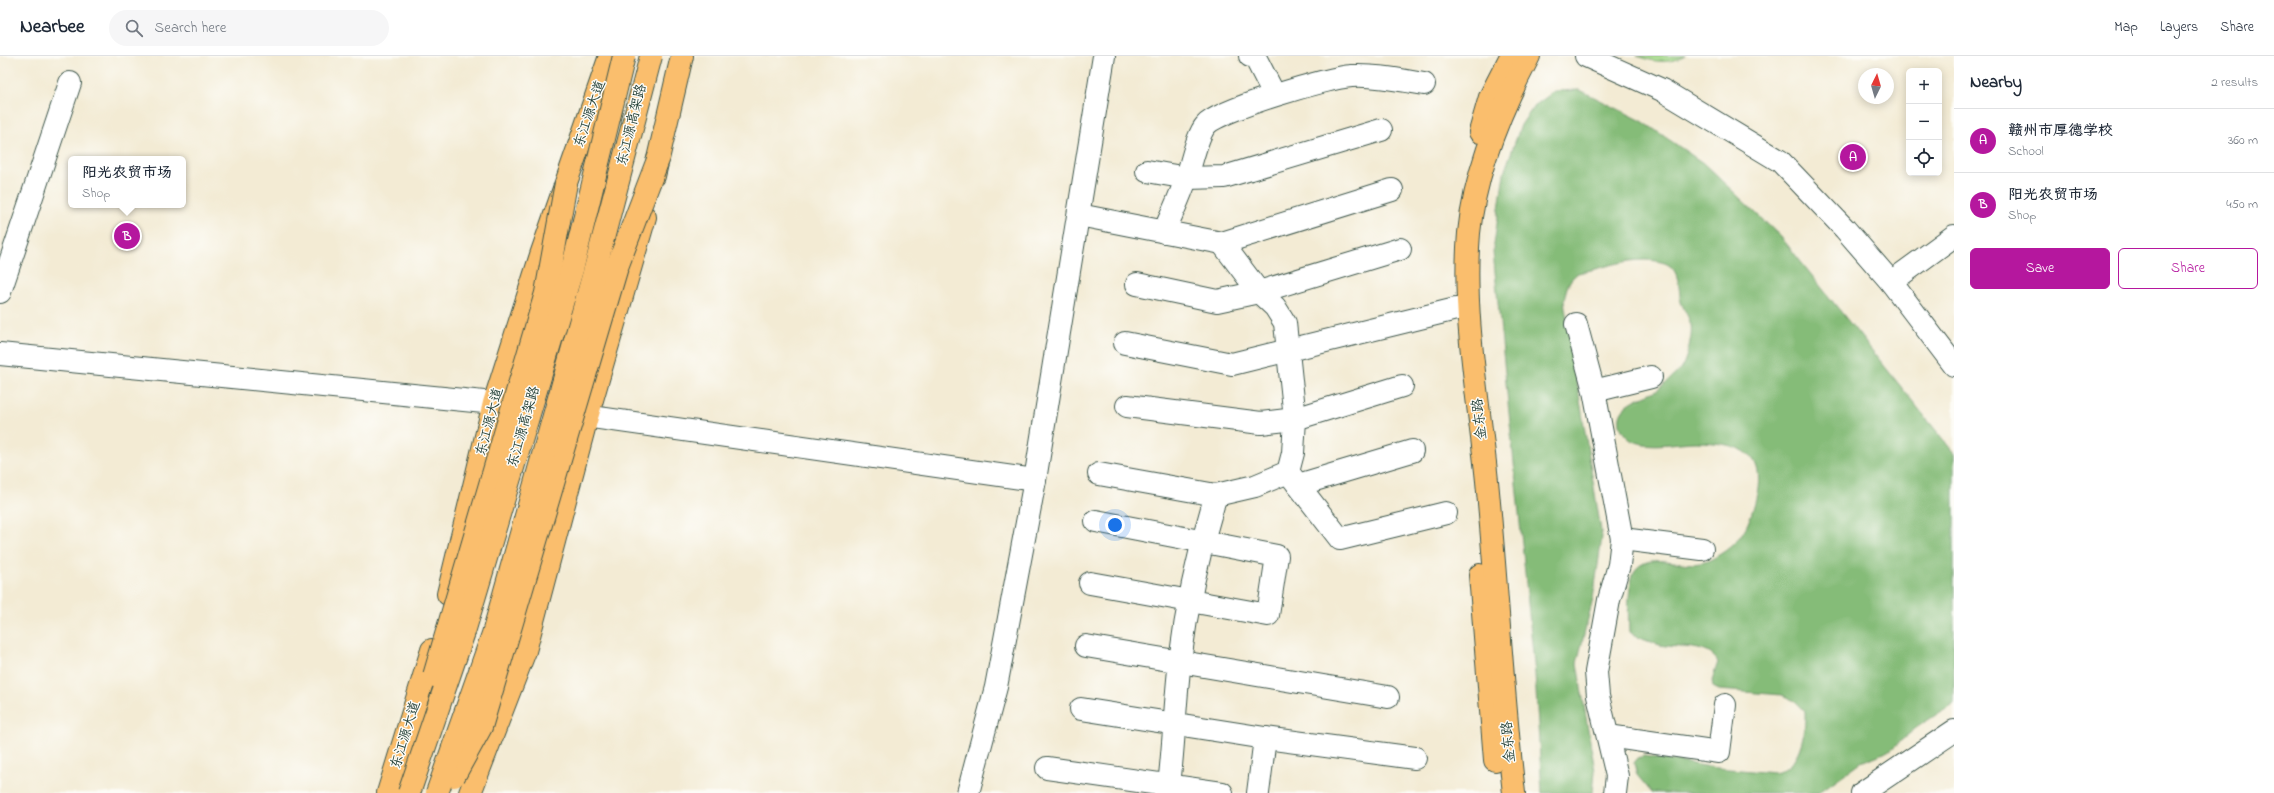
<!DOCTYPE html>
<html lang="en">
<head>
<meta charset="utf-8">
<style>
  :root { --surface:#fff; --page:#f6f6f7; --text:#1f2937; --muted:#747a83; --line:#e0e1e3; --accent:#b5179e }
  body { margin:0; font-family:"Indie Flower","LXGW WenKai TC",sans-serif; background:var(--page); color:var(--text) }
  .controls { position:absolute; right:12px; top:12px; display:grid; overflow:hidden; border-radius:6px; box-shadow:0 2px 10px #0003 }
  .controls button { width:36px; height:36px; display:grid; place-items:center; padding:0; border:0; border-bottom:1px solid var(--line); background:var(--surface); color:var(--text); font:20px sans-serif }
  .compass { position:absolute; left:1858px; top:12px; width:36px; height:36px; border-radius:50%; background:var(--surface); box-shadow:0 2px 10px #0003; rotate:5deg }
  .you { position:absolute; left:1115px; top:469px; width:14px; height:14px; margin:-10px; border:3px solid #fff; border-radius:50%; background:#1a73e8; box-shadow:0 0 0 6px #1a73e833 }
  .badge { display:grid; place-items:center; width:26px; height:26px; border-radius:50%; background:var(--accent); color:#fff; font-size:13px; font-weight:700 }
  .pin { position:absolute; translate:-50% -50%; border:2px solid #fff; box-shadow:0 1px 4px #0006 }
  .popup { position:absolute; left:68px; top:100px; width:118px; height:52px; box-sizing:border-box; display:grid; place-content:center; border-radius:6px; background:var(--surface); filter:drop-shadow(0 1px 3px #0005); font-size:13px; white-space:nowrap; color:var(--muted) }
  .popup b { font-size:15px; color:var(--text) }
  .popup::after { content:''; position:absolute; left:50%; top:100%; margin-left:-8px; border:8px solid transparent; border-top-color:var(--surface) }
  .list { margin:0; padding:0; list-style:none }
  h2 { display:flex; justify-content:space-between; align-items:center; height:52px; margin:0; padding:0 16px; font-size:17px }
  h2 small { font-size:13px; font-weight:400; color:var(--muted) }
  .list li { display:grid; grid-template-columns:26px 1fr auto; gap:12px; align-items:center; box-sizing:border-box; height:64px; padding:0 16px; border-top:1px solid var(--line) }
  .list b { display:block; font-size:15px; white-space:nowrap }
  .list p { margin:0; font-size:13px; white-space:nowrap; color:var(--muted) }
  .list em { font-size:13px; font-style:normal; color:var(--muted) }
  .actions { display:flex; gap:8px; padding:12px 16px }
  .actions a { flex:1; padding:9px 0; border:1px solid var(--accent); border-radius:6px; text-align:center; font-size:14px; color:var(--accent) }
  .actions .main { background:var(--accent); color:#fff }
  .icon { flex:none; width:22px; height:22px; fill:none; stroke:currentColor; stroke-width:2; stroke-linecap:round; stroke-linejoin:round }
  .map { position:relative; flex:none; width:1954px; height:737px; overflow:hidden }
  header { display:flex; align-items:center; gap:24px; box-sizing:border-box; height:56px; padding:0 20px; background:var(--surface); border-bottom:1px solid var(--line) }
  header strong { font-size:19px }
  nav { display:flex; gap:22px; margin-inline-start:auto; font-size:14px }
  .search { width:280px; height:36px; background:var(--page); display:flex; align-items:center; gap:10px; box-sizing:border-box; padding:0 14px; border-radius:22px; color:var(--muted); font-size:15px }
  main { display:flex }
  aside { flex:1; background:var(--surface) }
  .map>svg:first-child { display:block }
</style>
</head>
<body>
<header>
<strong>Nearbee</strong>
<div class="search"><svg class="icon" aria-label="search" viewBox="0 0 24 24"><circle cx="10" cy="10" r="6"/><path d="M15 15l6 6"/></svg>Search here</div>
<nav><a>Map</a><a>Layers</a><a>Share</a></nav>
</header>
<main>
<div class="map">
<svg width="1954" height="737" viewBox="0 0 1954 737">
  <rect width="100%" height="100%" fill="#fdfcf7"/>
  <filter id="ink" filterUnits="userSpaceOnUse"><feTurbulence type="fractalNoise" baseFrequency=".025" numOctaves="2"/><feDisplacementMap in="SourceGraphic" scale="8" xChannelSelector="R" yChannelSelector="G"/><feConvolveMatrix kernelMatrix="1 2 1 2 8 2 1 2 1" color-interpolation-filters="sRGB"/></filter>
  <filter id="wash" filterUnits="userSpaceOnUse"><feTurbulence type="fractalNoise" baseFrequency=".012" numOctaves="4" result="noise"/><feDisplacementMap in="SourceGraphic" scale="16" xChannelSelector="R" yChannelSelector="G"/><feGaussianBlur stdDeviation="0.9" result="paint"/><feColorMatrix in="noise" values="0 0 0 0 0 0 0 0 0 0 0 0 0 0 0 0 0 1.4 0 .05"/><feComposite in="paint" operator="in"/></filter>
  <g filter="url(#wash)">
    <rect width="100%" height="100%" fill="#f3ebd4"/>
    <!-- green -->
    <path fill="#a7dc8c" stroke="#638c60" d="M1637,0h48c-15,8 -33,6 -48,0z"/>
    <!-- forest -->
    <path fill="#85bc78" stroke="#527c56" d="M1580,34l62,31 61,42 78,74 173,216v250l-38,25 -27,23 -28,11 -43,31h-166l-15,-18 -3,-12 4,-5 6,-2 73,12 58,5c25,-6 31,-40 30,-62l-10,-10 -13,-6 -63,-5 -6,-3 -1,-7 6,-18c-10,-19 -40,-13 -58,-17 -11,-3 -21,-7 -31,-13 -1,-15 -2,-56 9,-65 16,-14 43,0 62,-4 9,-1 17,-7 25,-12 11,-8 20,-19 25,-33 20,-56 6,-75 -54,-76 -20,0 -44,7 -63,-1 -11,-5 -17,-20 -11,-30 6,-11 25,-15 35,-21 7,-4 15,-13 21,-18 8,-7 15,-37 13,-47 -2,-8 -7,-15 -10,-23 -3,-14 0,-36 -20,-40 -27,-7 -57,6 -83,11 -10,7 -12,16 -14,28l38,236 -9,62 -16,64 18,108 -2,22h-51l-7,-119 -42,-422 11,-79 17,-48 13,-19 21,-15z"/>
  </g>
  <g filter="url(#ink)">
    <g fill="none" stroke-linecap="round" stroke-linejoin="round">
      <!-- minor casing -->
      <g stroke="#3f574c" stroke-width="24">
        <g id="minor">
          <polyline points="1250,0 1255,1 1274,38"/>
          <polyline points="1586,0 1662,34 1780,105 1845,173 1891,226 1954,309"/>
          <polyline points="1147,115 1187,122 1224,121 1381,74"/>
          <polyline points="1079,159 1222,187 1392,134"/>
          <path d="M1164,176c8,-19 17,-37 23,-56 5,-14 10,-41 19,-51 12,-15 124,-48 146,-49 24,-1 48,4 72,8"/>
          <polyline points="1891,226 1954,180"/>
          <polyline points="1137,228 1217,245 1259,236 1400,193"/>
          <polyline points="0,236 70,27"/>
          <polyline points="1576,268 1594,335 1622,483 1619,509 1609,544 1596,616 1598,640 1617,720 1615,737"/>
          <polyline points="1125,287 1232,308 1456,253"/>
          <polyline points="0,298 494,347 1035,424"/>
          <polyline points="1594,335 1651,321"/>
          <polyline points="1127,350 1261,367 1295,363 1402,330"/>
          <polyline points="1288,416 1340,483 1446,457"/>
          <polyline points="1099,418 1216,439 1255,430 1288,416 1293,397 1295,363 1285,267 1275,251 1259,236 1222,187"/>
          <polyline points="1298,429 1412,395"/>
          <polyline points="1622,483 1702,493"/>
          <polyline points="1090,527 1268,559 1277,500 1096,465"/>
          <polyline points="1086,590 1388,641"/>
          <polyline points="1081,653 1265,682 1415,702"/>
          <polyline points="1608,680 1719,696 1725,649"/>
          <polyline points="1047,712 1222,737"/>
          <polyline points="968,737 996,631 1035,424 1104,0"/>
          <path d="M1171,737l-2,-8c5,-41 6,-83 11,-124 7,-57 19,-111 36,-166"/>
          <polyline points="1258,737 1265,682"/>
          <polyline points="1862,737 1954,675"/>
        </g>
      </g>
      <!-- major casing -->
      <g stroke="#3f574c" stroke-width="24">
        <g id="major">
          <polyline points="1480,76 1490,41 1511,0"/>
          <polyline points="1480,519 1495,704"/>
          <path d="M1514,737c-12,-104 -17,-208 -27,-312 -8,-79 -25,-168 -18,-248 6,-62 31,-122 60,-177"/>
        </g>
      </g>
      <!-- highway casing -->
      <g stroke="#3f574c" stroke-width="24">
        <g id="highway">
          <polyline points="654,120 682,0"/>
          <polyline points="448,538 494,347 541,199 610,0"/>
          <polyline points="388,737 432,594"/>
          <polyline points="470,737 525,595 587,361 645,161"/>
        </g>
      </g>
      <!-- minor -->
      <use href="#minor" stroke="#fff" stroke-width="22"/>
      <!-- major -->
      <use href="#major" stroke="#fabe6d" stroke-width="22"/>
      <!-- highway -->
      <use href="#highway" stroke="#fabe6d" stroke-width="22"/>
      <!-- highway-bridge casing -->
      <g stroke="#3f574c" stroke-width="24" stroke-linecap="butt">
        <g id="highway-bridge">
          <polyline points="434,620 546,237 566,127"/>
          <polyline points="454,720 481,671 617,211 659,101"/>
          <polyline points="409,737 464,576 573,210 624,0"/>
          <polyline points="437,737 493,578 595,213 651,0"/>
        </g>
      </g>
      <!-- highway-bridge -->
      <use href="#highway-bridge" stroke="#fabe6d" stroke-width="22"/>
    </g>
  </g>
  <g text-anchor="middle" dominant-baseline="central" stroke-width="3" stroke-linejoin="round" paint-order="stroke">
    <!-- street labels -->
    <g font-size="14" fill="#1f3d34" stroke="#fdfcf7">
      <text transform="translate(590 58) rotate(-71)">东江源大道</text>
      <text transform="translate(632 69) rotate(-76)">东江源高架路</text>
      <text transform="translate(1480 363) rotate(-96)">金东路</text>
      <text transform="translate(490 366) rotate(-75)">东江源大道</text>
      <text transform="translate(524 371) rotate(-74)">东江源高架路</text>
      <text transform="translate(406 679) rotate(-73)">东江源大道</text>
      <text transform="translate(1509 686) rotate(-95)">金东路</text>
    </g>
  </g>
</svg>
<div class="controls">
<button>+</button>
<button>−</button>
<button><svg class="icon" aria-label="locate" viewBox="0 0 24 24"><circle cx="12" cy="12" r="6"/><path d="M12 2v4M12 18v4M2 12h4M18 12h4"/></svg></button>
</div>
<svg class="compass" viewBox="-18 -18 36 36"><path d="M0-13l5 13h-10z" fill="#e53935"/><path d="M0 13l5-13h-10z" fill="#747a83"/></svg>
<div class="you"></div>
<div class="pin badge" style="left:1853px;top:101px">A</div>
<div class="pin badge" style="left:127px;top:180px">B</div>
<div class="popup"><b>阳光农贸市场</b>Shop</div>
</div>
<aside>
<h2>Nearby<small>2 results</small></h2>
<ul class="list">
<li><span class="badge">A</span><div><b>赣州市厚德学校</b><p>School</p></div><em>360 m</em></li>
<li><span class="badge">B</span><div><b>阳光农贸市场</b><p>Shop</p></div><em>450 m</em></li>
</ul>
<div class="actions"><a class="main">Save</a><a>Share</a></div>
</aside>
</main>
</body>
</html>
